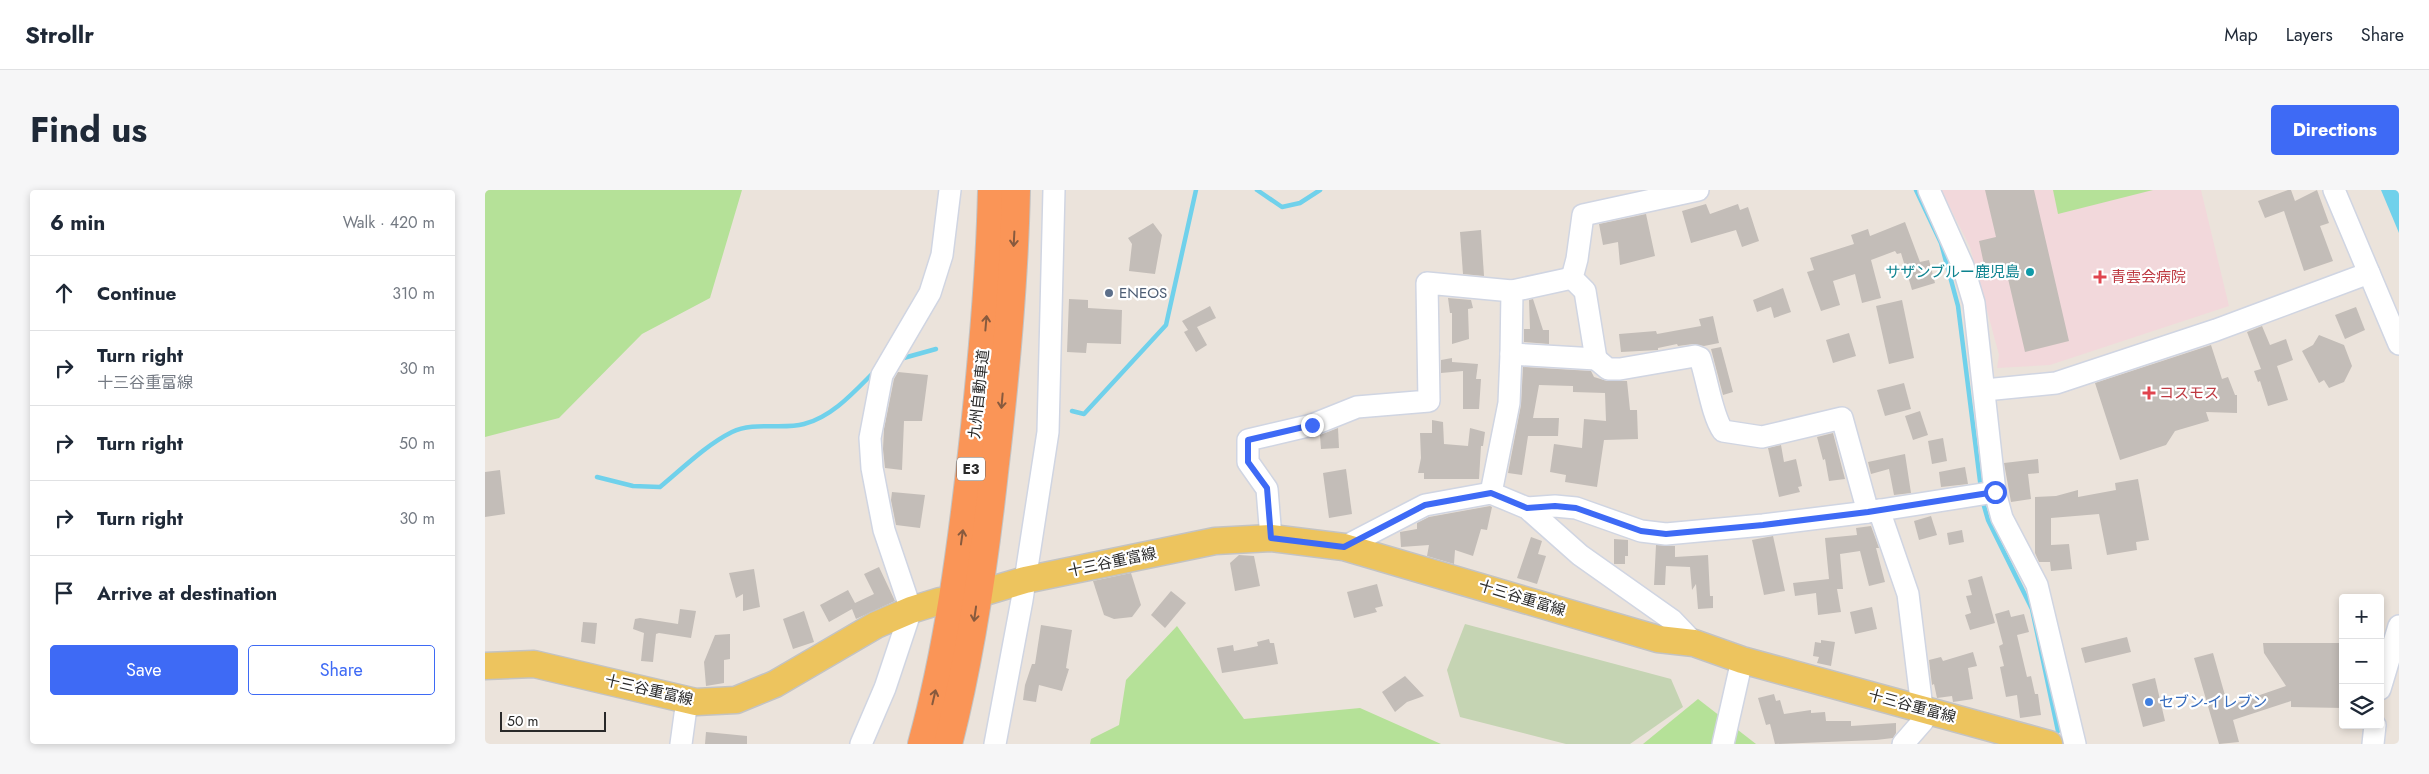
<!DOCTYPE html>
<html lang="en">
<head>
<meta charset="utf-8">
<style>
  :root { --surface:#fff; --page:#f6f6f7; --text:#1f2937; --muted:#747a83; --line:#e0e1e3; --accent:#3e6af5 }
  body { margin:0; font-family:Jost,"Noto Sans JP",sans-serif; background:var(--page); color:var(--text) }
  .controls { position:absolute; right:15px; bottom:15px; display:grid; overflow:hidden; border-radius:5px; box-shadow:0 2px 8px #0003 }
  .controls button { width:45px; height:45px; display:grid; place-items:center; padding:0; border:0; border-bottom:1px solid var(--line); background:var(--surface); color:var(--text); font:25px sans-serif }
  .scale { position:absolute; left:15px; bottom:12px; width:106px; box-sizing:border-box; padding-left:5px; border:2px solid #292929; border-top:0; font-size:14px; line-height:18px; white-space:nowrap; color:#292929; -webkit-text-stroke:4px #fff; paint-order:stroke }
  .stop { position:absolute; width:15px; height:15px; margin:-11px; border:4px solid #3e6af5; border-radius:50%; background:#fff }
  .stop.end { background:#3e6af5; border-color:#fff; box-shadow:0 1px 5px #0008 }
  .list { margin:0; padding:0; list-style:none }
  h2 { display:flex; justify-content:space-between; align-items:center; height:65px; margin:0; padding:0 20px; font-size:21px }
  h2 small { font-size:16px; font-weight:400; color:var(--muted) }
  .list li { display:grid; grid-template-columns:32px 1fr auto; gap:15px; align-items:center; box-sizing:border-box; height:75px; padding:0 20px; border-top:1px solid var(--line) }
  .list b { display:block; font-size:19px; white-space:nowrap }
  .list p { margin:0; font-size:16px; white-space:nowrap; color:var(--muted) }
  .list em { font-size:16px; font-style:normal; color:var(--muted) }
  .actions { display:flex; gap:10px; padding:15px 20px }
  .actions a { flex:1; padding:11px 0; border:1px solid var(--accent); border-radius:5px; text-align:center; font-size:18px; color:var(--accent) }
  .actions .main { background:var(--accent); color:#fff }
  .icon { flex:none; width:28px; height:28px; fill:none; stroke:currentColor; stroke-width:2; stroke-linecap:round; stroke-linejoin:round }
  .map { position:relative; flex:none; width:1914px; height:554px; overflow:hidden; border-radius:5px }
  header { display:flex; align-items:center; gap:30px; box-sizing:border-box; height:70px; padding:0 25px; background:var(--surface); border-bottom:1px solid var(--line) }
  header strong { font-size:24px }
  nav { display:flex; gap:28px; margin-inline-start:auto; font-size:18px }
  .intro { display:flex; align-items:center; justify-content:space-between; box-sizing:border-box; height:120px; padding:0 30px }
  h1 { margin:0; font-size:35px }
  .button { padding:12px 22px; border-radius:5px; background:var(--accent); color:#fff; font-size:18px; font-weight:700 }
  main { display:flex; gap:30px; padding:0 30px }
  aside { flex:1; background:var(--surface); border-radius:5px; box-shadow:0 2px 8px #0003 }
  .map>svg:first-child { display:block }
</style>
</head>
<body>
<header>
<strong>Strollr</strong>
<nav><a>Map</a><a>Layers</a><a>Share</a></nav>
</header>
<div class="intro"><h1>Find us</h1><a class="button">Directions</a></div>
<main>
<aside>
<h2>6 min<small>Walk · 420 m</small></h2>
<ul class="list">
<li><svg class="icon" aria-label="ahead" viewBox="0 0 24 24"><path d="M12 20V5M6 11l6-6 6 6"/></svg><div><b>Continue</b></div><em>310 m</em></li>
<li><svg class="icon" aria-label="right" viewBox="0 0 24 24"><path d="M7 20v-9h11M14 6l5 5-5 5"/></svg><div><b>Turn right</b><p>十三谷重富線</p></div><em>30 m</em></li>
<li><svg class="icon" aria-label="right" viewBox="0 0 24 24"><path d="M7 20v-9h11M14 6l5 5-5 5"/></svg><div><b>Turn right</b></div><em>50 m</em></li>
<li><svg class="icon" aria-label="right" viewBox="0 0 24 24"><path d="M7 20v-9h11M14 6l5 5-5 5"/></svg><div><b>Turn right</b></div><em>30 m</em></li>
<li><svg class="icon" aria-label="arrive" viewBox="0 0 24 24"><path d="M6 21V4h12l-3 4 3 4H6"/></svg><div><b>Arrive at destination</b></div></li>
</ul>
<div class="actions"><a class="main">Save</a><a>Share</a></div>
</aside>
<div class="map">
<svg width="1914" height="554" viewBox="0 0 1914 554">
  <rect width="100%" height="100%" fill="#ebe3db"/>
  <!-- medical -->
  <polygon fill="#f2d8db" points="1456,0 1716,0 1744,116 1565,175 1512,178 1514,165 1485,57"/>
  <!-- green -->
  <g fill="#b5e198">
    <polygon points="0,0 257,0 225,108 157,144 74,228 0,247"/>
    <polygon points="1568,0 1668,0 1573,24"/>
    <polygon points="692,436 759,529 875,518 956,554 605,554 606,549 634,535 641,490"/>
    <polygon points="1213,509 1271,554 1158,554"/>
  </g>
  <!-- cemetery -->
  <polygon fill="#c5d4b3" points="980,434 1186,489 1198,517 1145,554 1081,554 975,527 962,480"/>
  <!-- water -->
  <polygon fill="#70d1eb" points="1896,0 1914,0 1914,43"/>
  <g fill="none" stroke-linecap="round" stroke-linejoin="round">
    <!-- stream -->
    <g stroke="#70d1eb" stroke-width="4.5">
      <polyline points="772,0 797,17 815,13 835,0"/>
      <polyline points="1431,0 1456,53 1473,116 1496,299"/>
      <polyline points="415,169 451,159"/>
      <polyline points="587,221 599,224 681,135 711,0"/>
      <path d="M112,287l36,9 27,1c23,-19 46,-42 72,-55 22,-11 50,-2 72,-8 28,-7 50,-32 70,-52"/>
      <polyline points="1497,309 1503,330 1547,419 1573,541"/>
    </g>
  </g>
  <!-- building -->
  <g fill="#c3bdb8">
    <polygon points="1500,0 1549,0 1584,151 1540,162 1521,80 1501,84 1494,51 1511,47"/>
    <polygon points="1803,0 1806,0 1810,11 1832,0 1844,33 1835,36 1848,71 1819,81 1799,21 1780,28 1773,11"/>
    <polygon points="1221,14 1225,24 1253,14 1255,20 1263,17 1274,51 1257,57 1251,40 1206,53 1197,21"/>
    <polygon points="1161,24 1170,66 1135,75 1133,52 1118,55 1114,34"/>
    <polygon points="1420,32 1435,72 1444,70 1450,93 1427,100 1416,63 1412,64 1410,61 1386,70 1396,108 1377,113 1370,84 1348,91 1355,115 1336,121 1322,82 1329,80 1325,68 1369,54 1366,45 1383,39 1385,46"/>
    <polygon points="668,33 677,45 670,84 644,81 647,54 643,48"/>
    <polygon points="996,40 999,86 978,84 975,42"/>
    <polygon points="1298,98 1306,122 1289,128 1286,117 1272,122 1268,110"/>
    <polygon points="963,108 986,110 988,118 983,119 984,149 967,154 967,123 965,123"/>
    <polygon points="584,109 603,110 603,118 637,120 636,154 602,153 601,163 582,162"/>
    <polygon points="1048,109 1058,140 1064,140 1064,154 1039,152 1039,139 1045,139 1044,110"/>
    <polygon points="1417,110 1429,168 1404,174 1391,116"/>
    <polygon points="725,116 731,128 712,137 722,155 711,162 699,142 703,140 697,131"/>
    <polygon points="1871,117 1880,140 1860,149 1850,125"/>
    <polygon points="1228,126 1234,153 1219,156 1208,154 1193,156 1192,154 1173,158 1173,160 1136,162 1134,144 1171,141 1172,144 1216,136 1214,129"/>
    <polygon points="1777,136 1785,155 1801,149 1808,170 1792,176 1803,210 1783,216 1775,191 1773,192 1769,181 1776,179 1762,142"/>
    <polygon points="1364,143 1371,166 1348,173 1341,150"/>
    <polygon points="1834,145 1859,155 1867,176 1859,192 1844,198 1839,190 1834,193 1817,161 1828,155"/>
    <polygon points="1726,155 1737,189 1743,187 1750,205 1752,205 1752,223 1721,222 1724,231 1690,241 1681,255 1635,270 1610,193"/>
    <polygon points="1236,157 1248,202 1238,205 1226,159"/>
    <polygon points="967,168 967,172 993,174 991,189 996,189 994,219 978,219 978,181 956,183 956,170"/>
    <polygon points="1038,177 1106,181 1109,187 1122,191 1142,191 1145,220 1152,220 1153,249 1119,250 1112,297 1080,292 1081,285 1065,282 1069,254 1097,258 1099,229 1121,231 1120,203 1088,202 1088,196 1054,195 1048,228 1074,228 1073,246 1043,246 1037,285 1023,283 1036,215"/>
    <polygon points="413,182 443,185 437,231 419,231 417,280 400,278 398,259 399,239 409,189"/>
    <polygon points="1419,193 1426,219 1400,226 1392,200"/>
    <polygon points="1435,221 1443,245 1428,250 1420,226"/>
    <polygon points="947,230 958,232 959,254 983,256 985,238 1000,242 998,256 996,256 994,289 939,289 939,283 933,283 936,268 935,243 947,243"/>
    <polygon points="853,238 854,258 836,259 835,245"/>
    <polygon points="1348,243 1360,289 1344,291 1340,269 1338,270 1332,247"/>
    <polygon points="1458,248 1462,271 1447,274 1443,251"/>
    <polygon points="1296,255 1299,272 1311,269 1317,296 1313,297 1315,302 1294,307 1283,258"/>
    <polygon points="1420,264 1426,303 1409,305 1404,279 1386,284 1383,272"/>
    <polygon points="1553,269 1554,283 1543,284 1546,309 1526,312 1519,273"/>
    <polygon points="1480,277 1483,294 1456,297 1454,282"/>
    <polygon points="861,279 867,324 844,328 838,283"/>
    <polygon points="15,280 20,324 0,327 0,282"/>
    <polygon points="1653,289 1664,350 1651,352 1652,360 1622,365 1614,324 1566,328 1566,355 1584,354 1587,379 1566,381 1565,372 1554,372 1550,363 1550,307 1571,306 1593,300 1593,307 1631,300 1630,293"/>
    <polygon points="407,302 440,305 435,338 411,335 406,310"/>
    <polygon points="1005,316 1007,317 1002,340 996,339 988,366 970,360 969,374 942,366 944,355 916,357 915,342 932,339 932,333 944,327"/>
    <polygon points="1446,326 1452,345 1434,350 1429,331"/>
    <polygon points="1386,336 1394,358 1391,358 1400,392 1384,396 1375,361 1355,364 1358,399 1352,399 1356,422 1333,425 1331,403 1310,406 1308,393 1344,389 1340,348 1372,345 1371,338"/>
    <polygon points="1477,340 1479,352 1464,355 1462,343"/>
    <polygon points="1288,346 1300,401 1279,405 1267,350"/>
    <polygon points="1046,347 1057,351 1053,364 1061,366 1052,394 1032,388"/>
    <polygon points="1129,349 1143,350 1143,366 1140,366 1140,374 1129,374"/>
    <polygon points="1171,355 1190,356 1190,367 1223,365 1225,406 1228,406 1228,418 1213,419 1211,394 1207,400 1205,377 1181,376 1180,395 1169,395"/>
    <polygon points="754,365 769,366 775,396 750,401 745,373"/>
    <polygon points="394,377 410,411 371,429 367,419 344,432 335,415 363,400 370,413 389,404 379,384"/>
    <polygon points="269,379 275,417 258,421 258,404 251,408 244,383"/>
    <polygon points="646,383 656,415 647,427 629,429 619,425 608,391"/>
    <polygon points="1497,386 1510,433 1485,440 1480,425 1486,423 1481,406 1487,405 1483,390"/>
    <polygon points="892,394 898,416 890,418 892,422 869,428 862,402"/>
    <polygon points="686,401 701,413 680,438 666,425"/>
    <polygon points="1387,417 1392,439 1370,444 1365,422"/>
    <polygon points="195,419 211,421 206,448 174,443 171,444 168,472 156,471 159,443 148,439 150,429 155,428 193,434"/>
    <polygon points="1524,420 1526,427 1539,424 1544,442 1532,445 1542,487 1546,486 1550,504 1553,504 1556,525 1535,528 1532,505 1521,507 1515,477 1519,476 1514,456 1518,454 1510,424"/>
    <polygon points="319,421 329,452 308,459 298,429"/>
    <polygon points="98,432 112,433 110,454 96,452"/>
    <polygon points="556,435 587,440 581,478 584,479 577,501 554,495 551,512 538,510 540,495 547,474 550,474"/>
    <polygon points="245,444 245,469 239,470 239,493 221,496 219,472 230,445"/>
    <polygon points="1642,447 1646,462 1600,473 1596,458"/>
    <polygon points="784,449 785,453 789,453 793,474 737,483 732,458 748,455 749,461 773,456 772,452"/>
    <polygon points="1336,450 1350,452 1346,476 1332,473 1334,467 1328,466 1330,452 1336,453"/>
    <polygon points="1778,453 1858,453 1858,518 1806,517 1806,511 1748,530 1754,552 1734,554 1709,468 1728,463 1743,516 1801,496 1779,463"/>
    <polygon points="1488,462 1492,476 1483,478 1488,509 1468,512 1467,506 1452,508 1449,494 1447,495 1444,470 1456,467 1458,471"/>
    <polygon points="920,486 939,506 922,512 910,522 897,502"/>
    <polygon points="1670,488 1680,531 1658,537 1647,494"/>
    <polygon points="1289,504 1291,511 1295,510 1299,524 1326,520 1326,523 1340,522 1341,531 1366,531 1366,536 1411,533 1411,543 1408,548 1391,550 1290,554 1285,534 1281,535 1273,508"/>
    <polygon points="221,542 262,546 262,554 220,554"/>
  </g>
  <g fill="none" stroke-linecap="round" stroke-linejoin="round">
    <!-- minor casing -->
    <g stroke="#d0d5e2" stroke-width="24">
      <g id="minor">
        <polyline points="1444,0 1478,76 1489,113 1510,302 1517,328 1552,395 1590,554"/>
        <polyline points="1849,0 1914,154"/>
        <polyline points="1026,164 1027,101 1087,88"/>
        <path d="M1111,169l12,10h12l75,-13 5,2c7,20 12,58 23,73l39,6 80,-19 26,94"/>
        <polyline points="1500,200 1571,193 1731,140 1884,83"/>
        <polyline points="1006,303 1024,213 1026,164 1111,169 1100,101 1087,88 1092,69 1098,25 1213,0"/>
        <polyline points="1042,318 1070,316 1091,318 1156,341 1181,344 1278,335 1383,322 1510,302"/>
        <polyline points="1394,320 1423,404 1437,518 1438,531 1418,554"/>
        <polyline points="786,348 782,299 763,272 763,250 827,235 872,217 944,211 942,93 1027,101"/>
        <polyline points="859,357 940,315 1006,303 1042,318 1095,365 1187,430 1209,453"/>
        <polyline points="1895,499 1914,436"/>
        <polyline points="196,554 202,510"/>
        <polyline points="376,554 400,498 426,420 399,340 387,278 385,248 397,185 445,103 457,65 465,0"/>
        <polyline points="510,554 537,410 563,242 569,0"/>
        <polyline points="1238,554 1257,470"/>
        <polyline points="1888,554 1890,535"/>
      </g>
    </g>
    <!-- major casing -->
    <g stroke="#c3c3c3" stroke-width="29">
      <g id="major">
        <polyline points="503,401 540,390 730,351 786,348 859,357 1173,449 1209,453 1257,470 1564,554"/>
        <polyline points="0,476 49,474 211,512 251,510 290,494 391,435 426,420 455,411"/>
      </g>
    </g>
    <!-- highway casing -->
    <g stroke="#c3c3c3" stroke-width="30">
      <g id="highway">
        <path d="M437,554c26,-95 39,-192 50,-290 10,-88 18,-176 20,-264"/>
        <path d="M463,554c23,-89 36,-180 46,-272 11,-93 20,-188 22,-282"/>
      </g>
    </g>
    <!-- minor -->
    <use href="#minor" stroke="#fff" stroke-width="21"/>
    <!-- major -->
    <use href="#major" stroke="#edc45e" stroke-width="26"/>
    <!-- highway -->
    <use href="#highway" stroke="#fa9557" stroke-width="28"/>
  </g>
  <!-- one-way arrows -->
  <defs><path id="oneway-shaft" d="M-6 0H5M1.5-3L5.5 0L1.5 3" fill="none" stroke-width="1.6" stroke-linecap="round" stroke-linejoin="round" transform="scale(1.25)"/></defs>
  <g stroke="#875a3e">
    <use href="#oneway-shaft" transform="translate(529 49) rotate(93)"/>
    <use href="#oneway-shaft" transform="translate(501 133) rotate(-85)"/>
    <use href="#oneway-shaft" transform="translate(517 211) rotate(95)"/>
    <use href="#oneway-shaft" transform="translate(477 347) rotate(-82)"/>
    <use href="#oneway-shaft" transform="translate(490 424) rotate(98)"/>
    <use href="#oneway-shaft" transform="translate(449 507) rotate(-77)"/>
  </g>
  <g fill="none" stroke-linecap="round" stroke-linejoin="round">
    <!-- route -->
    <polyline stroke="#3e6af5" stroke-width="6" points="827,235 763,250 763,272 782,298 786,348 859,357 940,315 1006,303 1042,318 1070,316 1091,318 1156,341 1181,344 1278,335 1383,322 1510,302"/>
  </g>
  <!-- markers -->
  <circle fill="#0f9aa8" stroke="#fff" stroke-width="2" cx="1545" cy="82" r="5"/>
  <g fill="#e0444e" stroke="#fff" stroke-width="2">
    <path d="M1612.5 79.5h5v5h5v5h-5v5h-5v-5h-5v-5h5z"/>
    <path d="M1661.5 195.5h5v5h5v5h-5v5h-5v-5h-5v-5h5z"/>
  </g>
  <circle fill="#5c6f8a" stroke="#fff" stroke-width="2" cx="624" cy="103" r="5"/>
  <circle fill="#3f7fe0" stroke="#fff" stroke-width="2" cx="1664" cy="512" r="5"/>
  <g text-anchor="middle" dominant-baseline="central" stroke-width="4.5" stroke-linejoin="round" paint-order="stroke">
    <!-- shield labels -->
    <rect fill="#fff" stroke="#696969" stroke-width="1" x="472" y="267.5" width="28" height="23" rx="4"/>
    <g font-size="14" font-weight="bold" fill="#292929">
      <text x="486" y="279">E3</text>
    </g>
    <!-- culture labels -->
    <g font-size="15" fill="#0d838f" stroke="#fff" text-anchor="end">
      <text x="1535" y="82">サザンブルー鹿児島</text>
    </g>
    <!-- health labels -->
    <g font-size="15" fill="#be3a42" stroke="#fff" text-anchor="start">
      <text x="1626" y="87">青雲会病院</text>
      <text x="1674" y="203">コスモス</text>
    </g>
    <!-- service labels -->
    <g font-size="15" fill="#4e5e75" stroke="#fff" text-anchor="start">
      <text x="634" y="103">ENEOS</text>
    </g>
    <!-- street labels -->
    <g font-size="15" fill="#292929" stroke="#fff">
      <text transform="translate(494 204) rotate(-84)">九州自動車道</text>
      <text transform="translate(627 372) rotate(-12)">十三谷重富線</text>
      <text transform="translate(1037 408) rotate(17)">十三谷重富線</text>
      <text transform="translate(164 500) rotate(13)">十三谷重富線</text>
      <text transform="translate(1427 516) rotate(15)">十三谷重富線</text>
    </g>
    <!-- shop labels -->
    <g font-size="15" fill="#366cbe" stroke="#fff" text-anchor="start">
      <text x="1674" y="512">セブン-イレブン</text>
    </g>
  </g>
</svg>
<div class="controls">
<button>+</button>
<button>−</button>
<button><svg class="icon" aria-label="layers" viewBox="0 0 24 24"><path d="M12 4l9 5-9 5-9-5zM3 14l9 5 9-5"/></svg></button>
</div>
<div class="scale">50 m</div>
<div class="stop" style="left:1510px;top:302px"></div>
<div class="stop end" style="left:827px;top:235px"></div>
</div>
</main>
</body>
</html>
